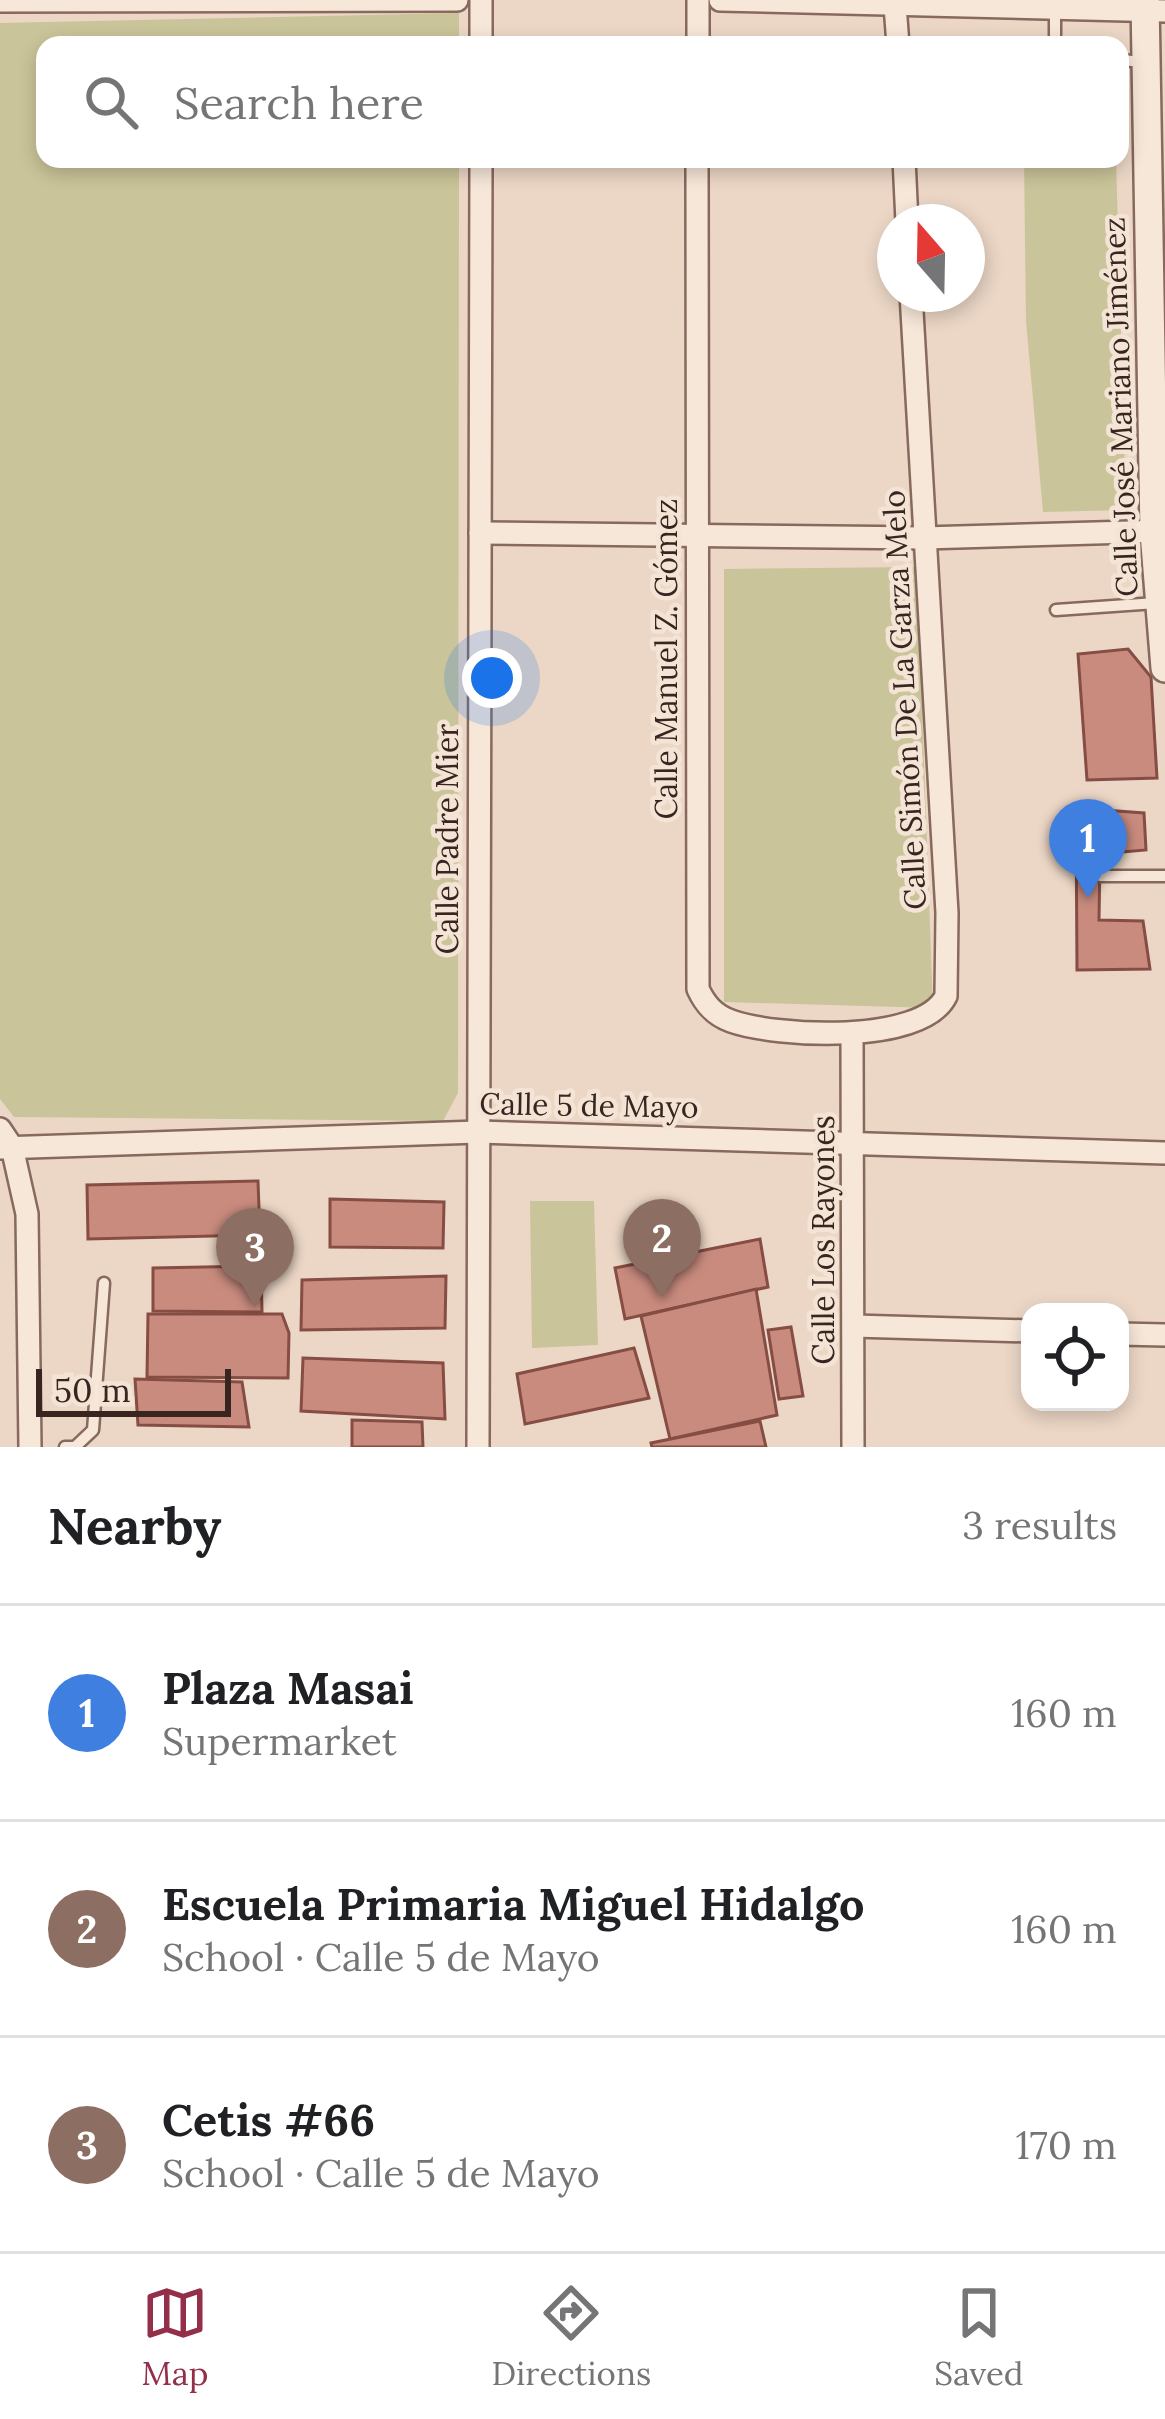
<!DOCTYPE html>
<html lang="en">
<head>
<meta charset="utf-8">
<style>
  :root { --surface:#fff; --page:#f6f6f6; --text:#202124; --muted:#757577; --line:#e0e0e0; --accent:#932f49 }
  body { margin:0; font-family:Lora,serif; background:var(--page); color:var(--text) }
  .controls { position:absolute; right:36px; bottom:36px; display:grid; overflow:hidden; border-radius:24px; box-shadow:0 6px 18px #0003 }
  .controls button { width:108px; height:108px; display:grid; place-items:center; padding:0; border:0; border-bottom:3px solid var(--line); background:var(--surface); color:var(--text); font:60px sans-serif }
  .compass { position:absolute; left:877px; top:204px; width:108px; height:108px; border-radius:50%; background:var(--surface); box-shadow:0 6px 18px #0003; rotate:340deg }
  .scale { position:absolute; left:36px; bottom:30px; width:195px; box-sizing:border-box; padding-left:12px; border:6px solid #382520; border-top:0; font-size:33px; line-height:42px; white-space:nowrap; color:#382520; -webkit-text-stroke:9px #f4e4d5; paint-order:stroke }
  .you { position:absolute; left:492px; top:678px; width:42px; height:42px; margin:-30px; border:9px solid #fff; border-radius:50%; background:#1a73e8; box-shadow:0 0 0 18px #1a73e833 }
  .badge { display:grid; place-items:center; width:78px; height:78px; border-radius:50%; background:var(--accent); color:#fff; font-size:39px; font-weight:700 }
  .pin { position:absolute; translate:-50% -99px; filter:drop-shadow(0 3px 6px #0008) }
  .pin::after { content:''; position:absolute; top:63px; width:42px; height:36px; background:inherit; clip-path:polygon(0 0,100% 0,50% 100%) }
  .list { margin:0; padding:0; list-style:none }
  h2 { display:flex; justify-content:space-between; align-items:center; height:156px; margin:0; padding:0 48px; font-size:51px }
  h2 small { font-size:39px; font-weight:400; color:var(--muted) }
  .list li { display:grid; grid-template-columns:78px 1fr auto; gap:36px; align-items:center; box-sizing:border-box; height:216px; padding:0 48px; border-top:3px solid var(--line) }
  .list b { display:block; font-size:45px; white-space:nowrap }
  .list p { margin:0; font-size:39px; white-space:nowrap; color:var(--muted) }
  .list em { font-size:39px; font-style:normal; color:var(--muted) }
  .icon { flex:none; width:66px; height:66px; fill:none; stroke:currentColor; stroke-width:2; stroke-linecap:round; stroke-linejoin:round }
  .map { position:relative; flex:none; width:1165px; height:1447px; overflow:hidden }
  .search { position:absolute; background:var(--surface); box-shadow:0 6px 18px #0003; left:36px; right:36px; top:36px; height:132px; display:flex; align-items:center; gap:30px; box-sizing:border-box; padding:0 42px; border-radius:24px; color:var(--muted); font-size:45px }
  .sheet { height:804px; background:var(--surface) }
  nav { display:flex; justify-content:space-around; align-items:center; box-sizing:border-box; height:168px; border-top:3px solid var(--line); background:var(--surface); font-size:33px; color:var(--muted) }
  nav a { display:grid; justify-items:center; gap:6px }
  nav .on { color:var(--accent) }
  .map>svg:first-child { display:block }
</style>
</head>
<body>
<div class="map">
<svg width="1165" height="1447" viewBox="0 0 1165 1447">
  <rect width="100%" height="100%" fill="#ecd7c6"/>
  <!-- green -->
  <g fill="#cac49a">
    <polygon points="459,13 459,45 45,45 45,159 459,159 458,1093 443,1121 14,1117 0,1099 0,23"/>
    <polygon points="1024,159 1116,159 1126,510 1043,512 1026,321"/>
    <polygon points="917,567 933,1008 724,1002 724,569"/>
    <polygon points="530,1201 594,1201 598,1345 532,1348"/>
  </g>
  <!-- building -->
  <g fill="#c98b7e" stroke="#854d43" stroke-width="3">
    <polygon points="1128,649 1151,677 1157,778 1087,780 1078,654"/>
    <polygon points="1076,808 1144,813 1146,850 1100,854 1099,920 1143,921 1150,969 1077,970"/>
    <polygon points="258,1181 260,1235 88,1239 87,1185"/>
    <polygon points="330,1199 444,1202 443,1248 330,1247"/>
    <polygon points="760,1239 768,1287 625,1319 615,1268"/>
    <polygon points="261,1266 262,1312 153,1311 153,1268"/>
    <polygon points="446,1276 445,1328 301,1330 302,1280"/>
    <polygon points="756,1289 777,1415 670,1439 641,1316"/>
    <polygon points="148,1314 282,1314 289,1333 288,1378 147,1377"/>
    <polygon points="791,1327 803,1396 779,1399 768,1330"/>
    <polygon points="634,1348 649,1398 525,1424 517,1374"/>
    <polygon points="303,1358 443,1363 445,1419 301,1411"/>
    <polygon points="135,1379 242,1382 249,1427 138,1425"/>
    <polygon points="352,1420 422,1422 423,1447 352,1447"/>
    <polygon points="760,1421 766,1447 652,1447 651,1443"/>
  </g>
  <g fill="none" stroke-linecap="round" stroke-linejoin="round">
    <!-- service casing -->
    <g stroke="#87695d" stroke-width="15">
      <g id="service">
        <polyline points="1055,11 1055,45"/>
        <polyline points="1120,60 1144,62"/>
        <polyline points="1056,610 1156,603"/>
        <polyline points="1100,876 1165,876"/>
        <polyline points="65,1447 75,1447 93,1430 104,1283"/>
      </g>
    </g>
    <!-- minor casing -->
    <g stroke="#87695d" stroke-width="26">
      <g id="minor">
        <polyline points="720,0 1165,11"/>
        <polyline points="0,1 457,0"/>
        <polyline points="895,5 898,45"/>
        <polyline points="481,45 481,0"/>
        <polyline points="698,45 698,0"/>
        <path d="M697,159l1,830c7,15 16,26 33,32 45,16 191,24 215,-25l1,-83 -36,-619"/>
        <polyline points="904,159 907,222"/>
        <polyline points="480,533 924,538 1165,531"/>
        <polyline points="852,1033 853,1447"/>
        <polyline points="0,1129 12,1147 27,1214 30,1447"/>
        <polyline points="0,1148 478,1132 1165,1153"/>
        <polyline points="854,1326 1030,1331"/>
        <polyline points="1120,1334 1165,1335"/>
        <polyline points="478,1447 481,159"/>
      </g>
    </g>
    <!-- tertiary casing -->
    <g stroke="#87695d" stroke-width="32">
      <polyline id="tertiary" points="1145,0 1154,532 1165,668"/>
    </g>
    <!-- service -->
    <use href="#service" stroke="#f7e7d9" stroke-width="10"/>
    <!-- minor -->
    <use href="#minor" stroke="#f7e7d9" stroke-width="21"/>
    <!-- tertiary -->
    <use href="#tertiary" stroke="#f7e7d9" stroke-width="27"/>
  </g>
  <g text-anchor="middle" dominant-baseline="central" stroke-width="9" stroke-linejoin="round" paint-order="stroke">
    <!-- street labels -->
    <g font-size="30" fill="#382520" stroke="#f4e4d5">
      <text transform="translate(1120 407) rotate(-92)">Calle José Mariano Jiménez</text>
      <text transform="translate(666 659) rotate(-90)">Calle Manuel Z. Gómez</text>
      <text transform="translate(904 700) rotate(-93)">Calle Simón De La Garza Melo</text>
      <text transform="translate(447 839) rotate(-90)">Calle Padre Mier</text>
      <text transform="translate(589 1105) rotate(1)">Calle 5 de Mayo</text>
      <text transform="translate(823 1240) rotate(-90)">Calle Los Rayones</text>
    </g>
  </g>
</svg>
<div class="controls">
<button><svg class="icon" aria-label="locate" viewBox="0 0 24 24"><circle cx="12" cy="12" r="6"/><path d="M12 2v4M12 18v4M2 12h4M18 12h4"/></svg></button>
</div>
<svg class="compass" viewBox="-18 -18 36 36"><path d="M0-13l5 13h-10z" fill="#e53935"/><path d="M0 13l5-13h-10z" fill="#757577"/></svg>
<div class="scale">50 m</div>
<div class="you"></div>
<div class="pin badge" style="left:1088px;top:898px;background:#3f7fe0">1</div>
<div class="pin badge" style="left:662px;top:1298px;background:#8d6e63">2</div>
<div class="pin badge" style="left:255px;top:1307px;background:#8d6e63">3</div>
<div class="search"><svg class="icon" aria-label="search" viewBox="0 0 24 24"><circle cx="10" cy="10" r="6"/><path d="M15 15l6 6"/></svg>Search here</div>
</div>
<section class="sheet">
<h2>Nearby<small>3 results</small></h2>
<ul class="list">
<li><span class="badge" style="background:#3f7fe0">1</span><div><b>Plaza Masai</b><p>Supermarket</p></div><em>160 m</em></li>
<li><span class="badge" style="background:#8d6e63">2</span><div><b>Escuela Primaria Miguel Hidalgo</b><p>School · Calle 5 de Mayo</p></div><em>160 m</em></li>
<li><span class="badge" style="background:#8d6e63">3</span><div><b>Cetis #66</b><p>School · Calle 5 de Mayo</p></div><em>170 m</em></li>
</ul>
</section>
<nav>
<a class="on"><svg class="icon" aria-label="map" viewBox="0 0 24 24"><path d="M3 6l6-2 6 2 6-2v14l-6 2-6-2-6 2zM9 4v14M15 6v14"/></svg>Map</a>
<a><svg class="icon" aria-label="directions" viewBox="0 0 24 24"><path d="M12 3l9 9-9 9-9-9zM9 14v-3h6M13 9l2 2-2 2"/></svg>Directions</a>
<a><svg class="icon" aria-label="saved" viewBox="0 0 24 24"><path d="M7 4h10v16l-5-4-5 4z"/></svg>Saved</a>
</nav>
</body>
</html>
